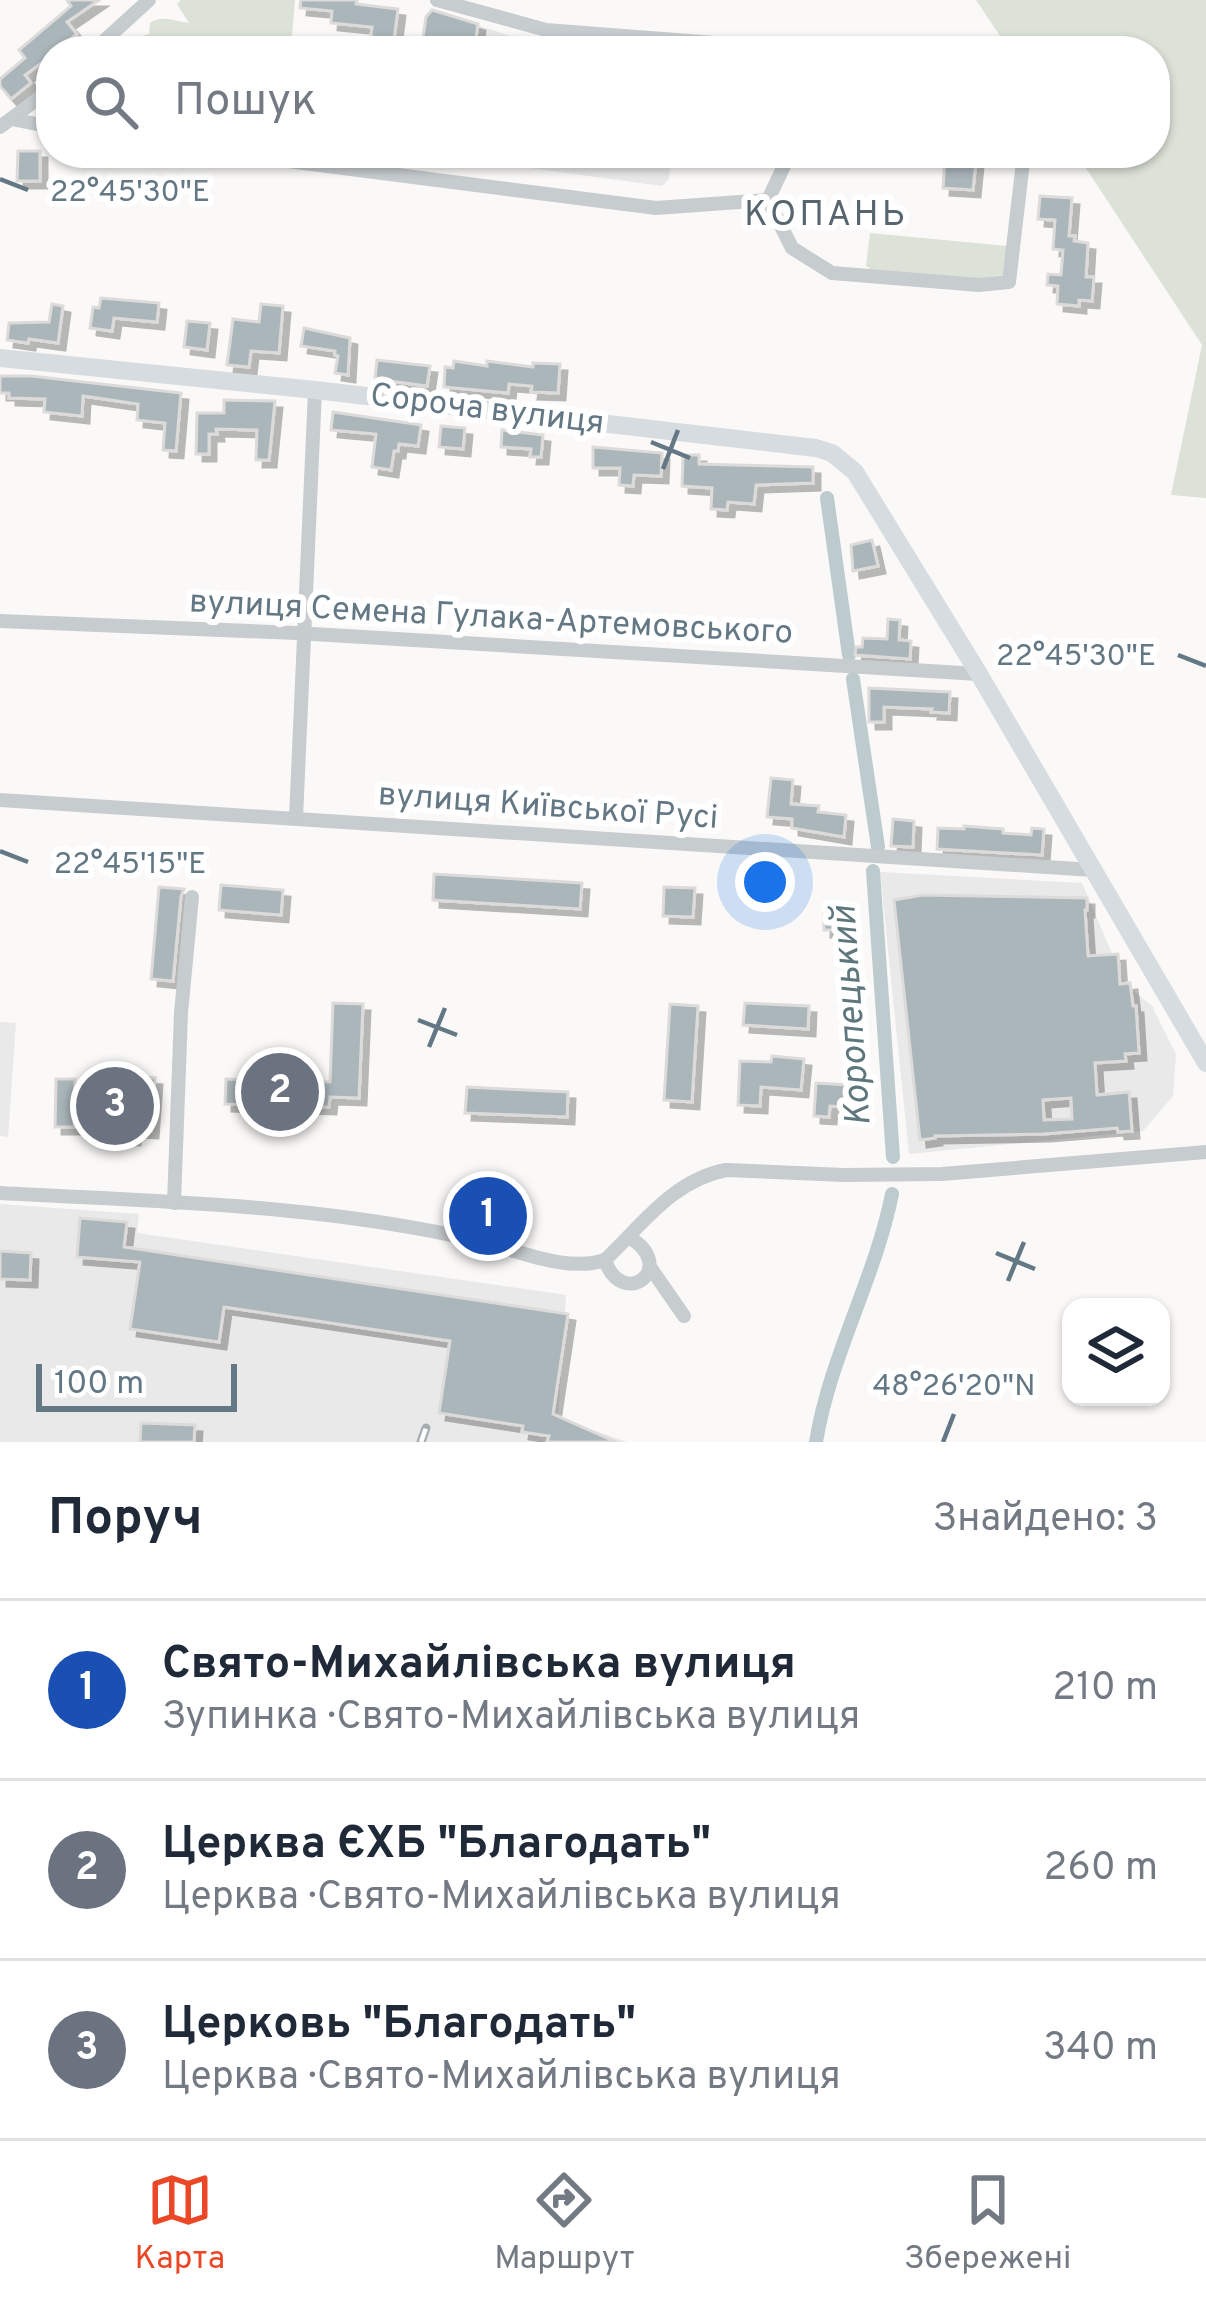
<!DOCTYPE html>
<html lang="uk">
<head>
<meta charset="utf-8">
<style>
  :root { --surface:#fff; --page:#f2f2f3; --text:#1f2937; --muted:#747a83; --line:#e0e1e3; --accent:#eb4626 }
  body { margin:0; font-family:Overpass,sans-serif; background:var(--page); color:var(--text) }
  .controls { position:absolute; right:36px; bottom:36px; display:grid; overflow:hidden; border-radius:24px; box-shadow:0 3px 9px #0004 }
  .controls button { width:108px; height:108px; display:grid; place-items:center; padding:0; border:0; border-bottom:3px solid var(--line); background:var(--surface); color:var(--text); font:60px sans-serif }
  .scale { position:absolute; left:36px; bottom:30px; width:201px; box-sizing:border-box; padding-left:12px; border:6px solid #637884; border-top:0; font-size:33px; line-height:42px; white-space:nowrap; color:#637884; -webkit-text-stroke:9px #fff; paint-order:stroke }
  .you { position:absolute; left:765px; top:882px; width:42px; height:42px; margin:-30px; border:9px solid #fff; border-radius:50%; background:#1a73e8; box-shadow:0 0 0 18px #1a73e833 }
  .badge { display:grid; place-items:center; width:78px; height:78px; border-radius:50%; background:var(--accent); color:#fff; font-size:39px; font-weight:700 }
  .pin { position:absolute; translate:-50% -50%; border:6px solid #fff; box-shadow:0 3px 12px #0006 }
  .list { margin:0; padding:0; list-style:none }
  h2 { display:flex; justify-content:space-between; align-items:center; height:156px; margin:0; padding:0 48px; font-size:51px }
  h2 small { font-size:39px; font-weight:400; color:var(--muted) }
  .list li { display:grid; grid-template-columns:78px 1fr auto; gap:36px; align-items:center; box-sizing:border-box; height:180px; padding:0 48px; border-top:3px solid var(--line) }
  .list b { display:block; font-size:45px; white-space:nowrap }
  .list p { margin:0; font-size:39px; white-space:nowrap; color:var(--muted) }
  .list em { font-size:39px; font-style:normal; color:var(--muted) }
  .icon { flex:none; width:66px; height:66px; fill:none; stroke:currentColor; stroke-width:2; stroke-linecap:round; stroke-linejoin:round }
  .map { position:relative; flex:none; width:1206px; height:1442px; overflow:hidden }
  .search { position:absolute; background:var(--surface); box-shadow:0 3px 9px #0004; left:36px; right:36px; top:36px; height:132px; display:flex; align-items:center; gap:30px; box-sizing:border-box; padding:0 42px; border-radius:48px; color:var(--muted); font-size:45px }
  .sheet { height:696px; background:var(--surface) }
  nav { display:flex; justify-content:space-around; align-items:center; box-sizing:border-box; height:168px; border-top:3px solid var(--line); background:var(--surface); font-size:33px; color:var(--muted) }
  nav a { display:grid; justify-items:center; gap:6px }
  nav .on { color:var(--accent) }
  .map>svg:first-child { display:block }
</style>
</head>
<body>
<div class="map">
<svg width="1206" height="1442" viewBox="0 0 1206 1442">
  <defs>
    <filter id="shadow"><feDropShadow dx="7" dy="7" stdDeviation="0" flood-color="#0004"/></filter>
  </defs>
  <rect width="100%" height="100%" fill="#faf9f7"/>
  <!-- built -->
  <g fill="#e8e9e8">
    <polygon points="432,10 535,44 616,51 421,51 426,17"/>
    <polygon points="419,153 671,153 669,179 662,186"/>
    <polygon points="880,872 1082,883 1125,984 1152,1006 1176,1054 1173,1096 1143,1131 909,1154"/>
    <polygon points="0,1022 16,1023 8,1137 0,1136"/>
    <polygon points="0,1204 139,1214 137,1233 566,1295 558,1418 627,1442 0,1442"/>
  </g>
  <!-- green -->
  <g fill="#dce2d8">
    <path d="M181,0h114l-3,35 -21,16h-135l-4,-12 17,-5 1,-11c13,-9 26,-1 39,0l-12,-19z"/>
    <polygon points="976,0 1206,0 1206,498 1171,495 1202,345 1076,153 1155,153 1155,51 1010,51"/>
    <polygon points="870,233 1007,246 1003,275 976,279 873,271 866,266"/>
  </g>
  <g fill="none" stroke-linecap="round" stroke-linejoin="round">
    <!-- canal -->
    <g stroke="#bdcbce" stroke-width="14">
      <polyline points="827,498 849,655"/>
      <polyline points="853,679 878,847"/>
      <polyline points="873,871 893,1157"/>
      <path d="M816,1442c14,-86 59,-163 76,-248"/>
    </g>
  </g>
  <!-- building -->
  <g fill="#abb6bb" stroke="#dcdbd9" stroke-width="3" fill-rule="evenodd" filter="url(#shadow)">
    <polygon points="67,0 99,0 67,22 77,34 56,51 51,51 51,56 25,75 31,83 11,99 0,86 0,79 25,58 19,50 71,6"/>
    <polygon points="301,0 357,0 356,4 398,9 394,39 371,37 372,27 331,23 332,11 300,8"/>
    <polygon points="432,10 478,24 474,51 421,51 426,17"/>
    <polygon points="18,151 40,151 40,181 17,181"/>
    <polygon points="945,157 976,160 973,190 943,188"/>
    <polygon points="1040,196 1072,198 1069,236 1075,236 1074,241 1088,243 1086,277 1094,277 1092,301 1079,300 1079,306 1057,304 1058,286 1047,285 1048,274 1061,275 1063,250 1053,249 1055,220 1038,219"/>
    <polygon points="101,298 159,303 157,322 114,318 112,331 90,328 93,307 99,308"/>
    <polygon points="52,304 63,306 58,343 29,339 28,343 7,340 9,323 49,322"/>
    <polygon points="261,304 283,306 279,353 251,351 249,367 227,365 233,319 259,322"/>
    <polygon points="187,321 210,323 207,350 184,347"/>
    <polygon points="304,328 350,338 348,375 335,373 338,356 335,355 335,351 301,346"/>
    <polygon points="377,360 430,366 427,386 375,379"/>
    <polygon points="454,361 487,366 487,361 533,367 533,363 560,364 558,393 531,392 532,386 509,384 508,393 444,387 445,367 453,368"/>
    <polygon points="0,376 31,376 181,393 176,451 163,450 165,423 137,420 138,404 83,396 82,416 44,412 45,399 9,398 9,393 0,393"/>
    <polygon points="224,400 275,401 269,460 256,460 257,430 216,429 217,434 209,434 209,454 196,454 197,413 224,413"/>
    <polygon points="333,412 421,425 418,446 399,444 398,451 394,451 391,470 372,467 376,434 331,430"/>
    <polygon points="441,426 465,428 463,449 439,447"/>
    <polygon points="502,430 543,435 541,457 530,457 531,449 501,447"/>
    <polygon points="593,447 662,453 661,476 634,475 633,486 619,485 620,468 593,468"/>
    <polygon points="683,455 699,455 699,464 813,467 813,483 756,485 754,504 728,502 727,510 711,509 712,488 682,486"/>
    <polygon points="872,540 878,566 853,571 851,545"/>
    <polygon points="888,619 900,620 899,640 911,641 910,659 855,655 856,647 862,647 863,638 887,639"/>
    <polygon points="869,688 950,692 949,713 931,712 932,709 884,707 884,722 869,722"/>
    <polygon points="771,778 793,780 791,804 819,806 818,812 846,815 844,837 792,828 792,819 767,817"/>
    <polygon points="893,819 914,821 913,847 891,846"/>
    <polygon points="964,826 1003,829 1003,833 1031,835 1032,828 1044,829 1042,855 937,849 938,828 964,829"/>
    <polygon points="434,874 582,883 580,909 433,900"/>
    <polygon points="221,885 283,890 281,915 219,910"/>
    <polygon points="159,887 184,889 181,896 173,981 151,979"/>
    <polygon points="664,887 695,888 693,917 663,916"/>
    <path d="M923,895l164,3v12h-2l3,46 30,-2 2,30 10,-1 3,23h3l3,47 -14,1 1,7 -31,2 2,32 32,-3 3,39 -14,1 -1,-4 -73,6 -109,2v2l-15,2 -26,-240zM1071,1098l1,21 -28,1 -1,-20z"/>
    <rect x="824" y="907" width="22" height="23"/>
    <polygon points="333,1003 363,1004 359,1098 330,1097 329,1107 225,1104 226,1079 330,1082"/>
    <polygon points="745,1003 809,1006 808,1029 743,1025"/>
    <polygon points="670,1004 698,1006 692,1102 664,1100"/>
    <polygon points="772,1056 804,1059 801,1090 761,1087 760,1106 738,1105 740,1061 771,1062"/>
    <polygon points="99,1074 155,1078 151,1131 134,1130 133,1138 111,1137 111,1127 95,1126"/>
    <polygon points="56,1079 75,1079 74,1127 55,1127"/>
    <polygon points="816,1083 848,1085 846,1107 830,1106 829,1117 814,1116"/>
    <polygon points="467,1087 568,1092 567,1117 465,1113"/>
    <polygon points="80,1218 127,1222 124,1247 568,1314 553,1414 616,1442 547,1442 549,1436 522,1432 523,1426 439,1413 450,1341 224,1307 219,1342 130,1329 140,1262 77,1257"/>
    <polygon points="0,1251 31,1253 30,1280 0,1279"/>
    <polygon points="141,1423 195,1425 194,1442 140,1442"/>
  </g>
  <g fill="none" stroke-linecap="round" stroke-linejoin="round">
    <!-- minor -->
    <g stroke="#c7cccf" stroke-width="14">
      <polyline points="437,0 546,30 766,47 771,51"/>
      <polyline points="93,51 149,0"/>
      <polyline points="12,119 51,127"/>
      <polyline points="0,127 51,89"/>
      <polyline points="226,153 656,208 768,200 792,248 832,273 979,285 1009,282 1024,153"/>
      <polyline points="768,200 790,153"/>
      <polyline points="0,621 296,633 979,674"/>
      <polyline points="0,800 1093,870"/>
      <polyline points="296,818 315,390"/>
      <path d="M0,1193c161,9 321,11 479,48 39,9 87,32 126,19"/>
      <polyline points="174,1203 181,1013 192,897"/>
      <path d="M605,1260c37,-35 68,-80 121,-90l118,5 98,-1 264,-22"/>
      <path d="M605,1260c17,51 75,8 24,-23"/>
      <polyline points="650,1267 684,1316"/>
    </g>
    <!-- major -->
    <polyline stroke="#d6dcdf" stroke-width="18" points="0,358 315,390 816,448 832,453 855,472 979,674 1206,1063"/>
    <!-- rail casing -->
    <g stroke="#a5adb2" stroke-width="9">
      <polyline id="rail" points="421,1442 426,1428"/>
    </g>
    <!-- rail -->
    <use href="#rail" stroke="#fff" stroke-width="4.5" stroke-dasharray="14" stroke-linecap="butt"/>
  </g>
  <!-- ticks -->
  <path fill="none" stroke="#637884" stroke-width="4.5" d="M0,179l28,11M651,442l39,16M663,469l15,-39M1178,655l28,11M0,851l28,11M418,1020l39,15M429,1047l16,-39M996,1253l39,16M1008,1281l16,-39M943,1442l11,-28"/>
  <g text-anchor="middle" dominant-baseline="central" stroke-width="12" stroke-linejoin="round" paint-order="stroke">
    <!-- street labels -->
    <g font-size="33" fill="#637884" stroke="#fff">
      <text transform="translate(487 411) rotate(7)">Сороча вулиця</text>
      <text transform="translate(491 619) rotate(3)">вулиця Семена Гулака-Артемовського</text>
      <text transform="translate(548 808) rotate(4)">вулиця Київської Русі</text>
    </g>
    <!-- neighbourhood labels -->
    <g font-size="36" letter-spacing="3" fill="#56656e" stroke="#fff">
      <text x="826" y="216">КОПАНЬ</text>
    </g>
    <!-- water labels -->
    <g font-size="36" font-style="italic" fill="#5e777d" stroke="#fff">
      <text transform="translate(853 1016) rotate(-94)">Коропецький</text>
    </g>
  </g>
  <g font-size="30" text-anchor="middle" fill="#637884" stroke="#fff" stroke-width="12" stroke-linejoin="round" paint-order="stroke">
    <text x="130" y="201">22°45'30"E</text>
    <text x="1076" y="665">22°45'30"E</text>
    <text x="130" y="873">22°45'15"E</text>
    <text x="954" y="1395">48°26'20"N</text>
  </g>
</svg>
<div class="controls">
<button><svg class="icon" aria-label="layers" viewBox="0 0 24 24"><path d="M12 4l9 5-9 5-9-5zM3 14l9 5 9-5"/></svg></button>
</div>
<div class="scale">100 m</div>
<div class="you"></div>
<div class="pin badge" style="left:488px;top:1216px;background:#1a4fb4">1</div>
<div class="pin badge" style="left:280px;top:1092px;background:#6b7280">2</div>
<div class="pin badge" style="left:115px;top:1106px;background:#6b7280">3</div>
<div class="search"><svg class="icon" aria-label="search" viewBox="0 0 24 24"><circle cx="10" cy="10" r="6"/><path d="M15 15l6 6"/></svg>Пошук</div>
</div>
<section class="sheet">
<h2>Поруч<small>Знайдено: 3</small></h2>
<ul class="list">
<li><span class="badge" style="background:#1a4fb4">1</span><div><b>Свято-Михайлівська вулиця</b><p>Зупинка · Свято-Михайлівська вулиця</p></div><em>210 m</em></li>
<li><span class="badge" style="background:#6b7280">2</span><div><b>Церква ЄХБ &quot;Благодать&quot;</b><p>Церква · Свято-Михайлівська вулиця</p></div><em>260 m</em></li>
<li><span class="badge" style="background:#6b7280">3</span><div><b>Церковь &quot;Благодать&quot;</b><p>Церква · Свято-Михайлівська вулиця</p></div><em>340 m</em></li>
</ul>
</section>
<nav>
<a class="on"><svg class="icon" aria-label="map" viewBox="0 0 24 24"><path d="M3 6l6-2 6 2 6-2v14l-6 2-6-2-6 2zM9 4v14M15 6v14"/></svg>Карта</a>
<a><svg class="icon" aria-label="directions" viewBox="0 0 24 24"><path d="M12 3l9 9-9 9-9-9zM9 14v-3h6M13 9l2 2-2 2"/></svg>Маршрут</a>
<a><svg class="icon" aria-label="saved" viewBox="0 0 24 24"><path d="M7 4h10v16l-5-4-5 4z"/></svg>Збережені</a>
</nav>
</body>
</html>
